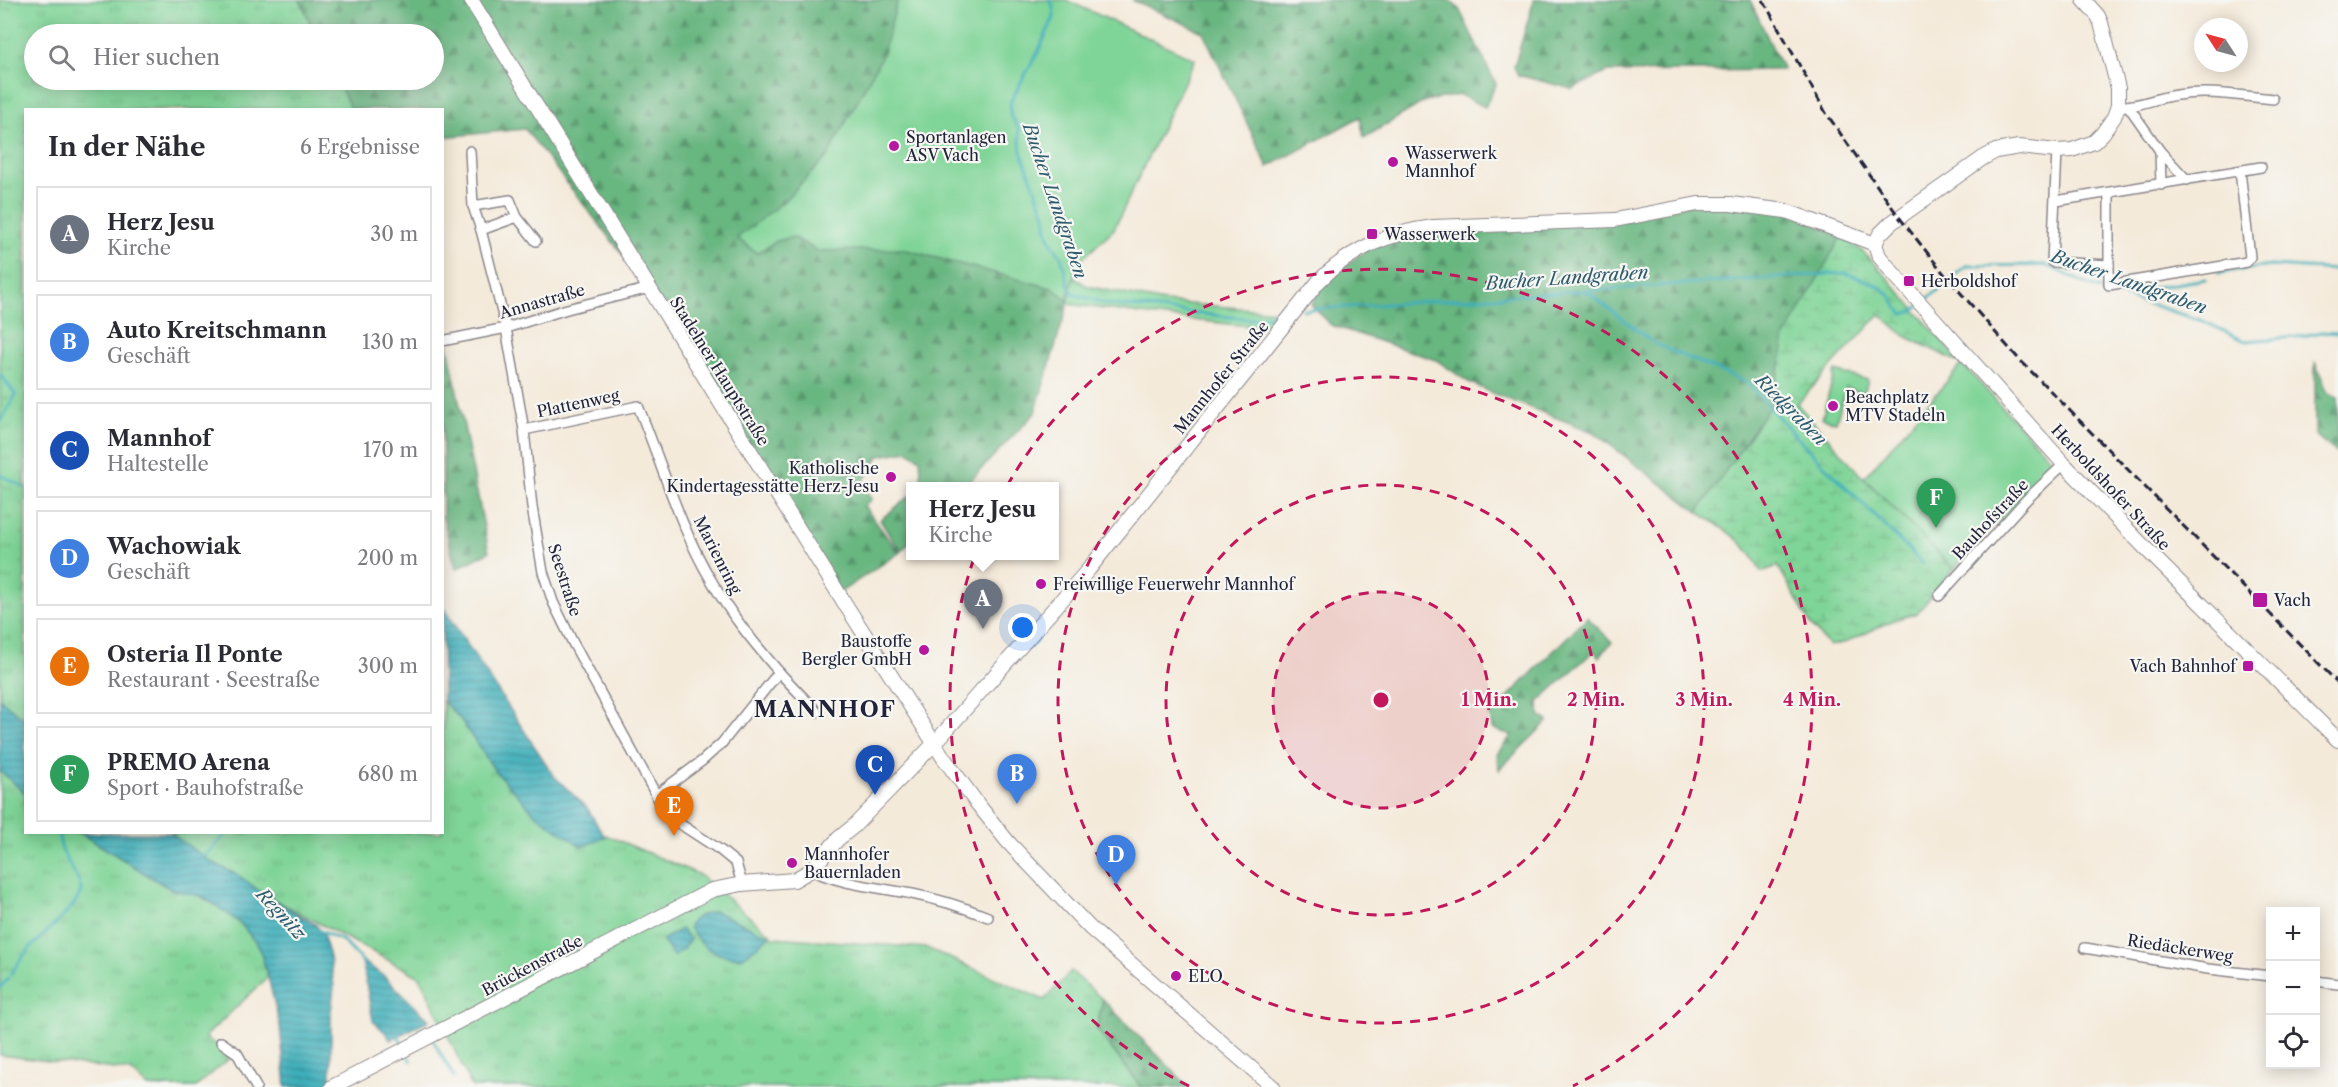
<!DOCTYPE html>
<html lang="de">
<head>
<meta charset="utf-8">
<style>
  :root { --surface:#fff; --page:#f7f7f7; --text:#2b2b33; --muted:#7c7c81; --line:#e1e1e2; --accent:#b5179e }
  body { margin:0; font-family:"Libre Caslon Text",serif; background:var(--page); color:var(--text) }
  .controls { position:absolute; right:18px; bottom:18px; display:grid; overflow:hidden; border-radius:0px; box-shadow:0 3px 15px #0003 }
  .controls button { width:54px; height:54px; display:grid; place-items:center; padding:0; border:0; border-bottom:2px solid var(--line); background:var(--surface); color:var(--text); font:30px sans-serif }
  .compass { position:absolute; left:2194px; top:18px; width:54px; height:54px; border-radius:50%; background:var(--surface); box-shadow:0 3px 15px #0003; rotate:306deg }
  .you { position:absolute; left:1023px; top:628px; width:21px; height:21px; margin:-15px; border:4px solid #fff; border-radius:50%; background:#1a73e8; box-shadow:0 0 0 9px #1a73e833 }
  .badge { display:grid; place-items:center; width:39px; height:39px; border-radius:50%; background:var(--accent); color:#fff; font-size:20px; font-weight:700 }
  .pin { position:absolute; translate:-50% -50px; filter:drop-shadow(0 2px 3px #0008) }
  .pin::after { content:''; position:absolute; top:32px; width:21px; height:18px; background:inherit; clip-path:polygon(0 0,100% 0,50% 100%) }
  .popup { position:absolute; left:906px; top:482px; width:153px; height:78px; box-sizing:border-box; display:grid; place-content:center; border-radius:0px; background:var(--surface); filter:drop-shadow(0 2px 4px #0005); font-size:20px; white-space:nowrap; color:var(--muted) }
  .popup b { font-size:22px; color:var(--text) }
  .popup::after { content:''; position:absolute; left:50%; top:100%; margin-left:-12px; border:12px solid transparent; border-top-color:var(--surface) }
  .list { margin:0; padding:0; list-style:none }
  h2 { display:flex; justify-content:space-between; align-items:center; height:78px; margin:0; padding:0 24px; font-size:26px }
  h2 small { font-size:20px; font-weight:400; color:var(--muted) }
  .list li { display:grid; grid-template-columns:39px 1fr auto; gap:18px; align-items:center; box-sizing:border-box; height:96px; margin:0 12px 12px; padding:0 12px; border:2px solid var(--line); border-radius:0px }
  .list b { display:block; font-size:22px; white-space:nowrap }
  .list p { margin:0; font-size:20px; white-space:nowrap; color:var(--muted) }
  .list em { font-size:20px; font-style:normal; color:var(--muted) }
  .icon { flex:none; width:33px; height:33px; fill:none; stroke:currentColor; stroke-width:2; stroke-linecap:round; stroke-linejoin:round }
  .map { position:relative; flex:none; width:2338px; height:1087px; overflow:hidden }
  .search { position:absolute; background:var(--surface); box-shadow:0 3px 15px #0003; left:24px; top:24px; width:420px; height:66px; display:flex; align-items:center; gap:15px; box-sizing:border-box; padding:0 21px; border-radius:33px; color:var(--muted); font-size:22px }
  .panel { position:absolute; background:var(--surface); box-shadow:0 3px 15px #0003; left:24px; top:108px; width:420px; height:726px; border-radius:0px }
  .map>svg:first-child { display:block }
</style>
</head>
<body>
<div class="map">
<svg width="2338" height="1087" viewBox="0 0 2338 1087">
  <defs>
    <pattern id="grass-tufts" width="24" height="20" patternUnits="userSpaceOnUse" patternTransform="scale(1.5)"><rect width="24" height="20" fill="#7fd497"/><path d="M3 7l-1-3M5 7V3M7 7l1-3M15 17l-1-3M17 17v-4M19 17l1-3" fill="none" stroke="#6db683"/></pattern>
    <pattern id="forest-firs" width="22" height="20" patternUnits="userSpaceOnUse" patternTransform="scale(1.5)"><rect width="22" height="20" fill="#67b680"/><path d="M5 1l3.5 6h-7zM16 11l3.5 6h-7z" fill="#54946a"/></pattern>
    <pattern id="wetland-marsh" width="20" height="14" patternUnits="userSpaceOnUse" patternTransform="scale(1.5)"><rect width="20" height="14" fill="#7fd497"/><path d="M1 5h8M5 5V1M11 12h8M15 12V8" fill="none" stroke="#6db683"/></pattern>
    <pattern id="water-rules" width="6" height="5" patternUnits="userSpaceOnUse" patternTransform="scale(1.5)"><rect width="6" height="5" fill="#3eaeb9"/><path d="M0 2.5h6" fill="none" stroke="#348d98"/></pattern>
  </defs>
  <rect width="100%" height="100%" fill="#f6f6f2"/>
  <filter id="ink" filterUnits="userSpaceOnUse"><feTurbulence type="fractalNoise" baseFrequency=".0167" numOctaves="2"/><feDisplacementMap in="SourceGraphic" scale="12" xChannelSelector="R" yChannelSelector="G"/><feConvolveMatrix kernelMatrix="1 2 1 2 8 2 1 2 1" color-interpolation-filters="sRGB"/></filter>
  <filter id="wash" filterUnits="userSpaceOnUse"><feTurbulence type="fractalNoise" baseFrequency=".008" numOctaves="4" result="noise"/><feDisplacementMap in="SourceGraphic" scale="24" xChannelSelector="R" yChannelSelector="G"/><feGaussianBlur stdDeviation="1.35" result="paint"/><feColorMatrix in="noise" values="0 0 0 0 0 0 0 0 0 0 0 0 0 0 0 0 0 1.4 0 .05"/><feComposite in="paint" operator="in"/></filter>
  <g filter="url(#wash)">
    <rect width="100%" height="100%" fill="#f4eada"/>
    <!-- grass -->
    <g fill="url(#grass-tufts)" stroke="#507b69" stroke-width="1.5">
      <polygon points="0,0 300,0 316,34 34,34 34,80 337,80 351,109 26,110 25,720 0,699"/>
      <polygon points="1073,277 1087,286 1164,302 1287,312 1274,329 1156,316 1068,304"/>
      <polygon points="443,701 460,719 496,772 605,837 606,835 698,874 774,937 927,948 1044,1000 1071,971 1103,1000 1096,1028 1141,1087 472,1087 420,977 262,893 239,876 211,862 170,833 442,832"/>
      <polygon points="0,771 25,793 26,832 80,833 172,890 200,896 217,906 241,924 259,947 268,977 205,1037 232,1056 196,1087 148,1087 131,1071 0,1055"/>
    </g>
    <!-- forest -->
    <g fill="url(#forest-firs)" stroke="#446c5e" stroke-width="1.5">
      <polygon points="300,0 898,0 882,56 827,157 784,201 738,238 757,253 777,241 793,237 818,251 903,249 1052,288 1067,299 1068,304 1035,413 965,486 922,486 920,459 908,451 879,456 861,484 872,499 864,506 899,553 839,593 651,291 525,129 443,137 442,110 351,109 337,80 434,80 434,34 316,34"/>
      <polygon points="1132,0 1450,0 1459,9 1496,84 1485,107 1460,95 1425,101 1364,138 1360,117 1268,167 1203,32"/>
      <polygon points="1534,0 1750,0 1783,70 1607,72 1572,89 1518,75 1514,67"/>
      <polygon points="1688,205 1787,210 1841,237 1785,337 1774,400 1698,512 1593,432 1492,393 1467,381 1436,360 1331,325 1311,304 1324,283 1389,232 1595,220"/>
      <polygon points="442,316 489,552 456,569 443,518"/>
      <polygon points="2315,362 2328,393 2338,397 2338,454 2315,435"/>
      <polygon points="911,495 911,541 900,552 880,520"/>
      <polygon points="1587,617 1612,642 1599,657 1594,651 1538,702 1539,715 1548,721 1499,770 1497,754 1512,735 1492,729 1490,715"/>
      <polygon points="1103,1000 1189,1087 1141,1087 1096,1028"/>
    </g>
    <!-- wetland -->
    <path fill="url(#wetland-marsh)" stroke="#507b69" stroke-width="1.5" d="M1841,237l15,8 23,23 83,96 -57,-28 -25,-22 -83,90 67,74 90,91 -37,44 -23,7 -47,22 -18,4 -18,-21 -33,-59 -17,6c-13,-30 -37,-43 -63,-60l76,-112 11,-63z"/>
    <!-- green -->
    <g fill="#7fd497" stroke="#507b69" stroke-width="1.5">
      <polygon points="898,0 1066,0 1195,59 1114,229 1078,263 1067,299 1052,288 903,249 818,251 793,237 777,241 757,253 737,238 784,201 827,157 882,56"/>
      <polygon points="1962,364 2054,463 1954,569 1864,478"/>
      <polygon points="1835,371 1868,380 1864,393 1846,388 1836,422 1822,418"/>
    </g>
    <!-- water -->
    <g fill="url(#water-rules)" stroke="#30687a" stroke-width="1.5">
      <polygon points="442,606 554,776 587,808 605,837 582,847 536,815 496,772 460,719 443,701"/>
      <polygon points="0,699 25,720 25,793 0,771"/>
      <polygon points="80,833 170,833 212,862 239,876 262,893 316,925 323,934 330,957 334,987 331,1012 331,1079 334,1087 286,1087 280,1026 268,977 259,947 241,924 217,906 201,896 172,890"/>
      <path d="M714,911l56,25 -28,22c-26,-2 -40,-8 -53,-31 4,-11 15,-13 25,-16z"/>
      <polygon points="681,929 690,939 683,949 674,957 662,940"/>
      <polygon points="362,961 383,975 429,1020 390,1040 387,1034 373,1021"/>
    </g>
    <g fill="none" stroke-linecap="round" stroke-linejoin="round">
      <!-- stream -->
      <g stroke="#3eaeb9" stroke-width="3">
        <polyline points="1049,0 1053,6 1054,17 1037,54 1011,100 1010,114 1019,129 1021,151 1045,215 1047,231 1053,246 1061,256 1069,288 1073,294 1107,304 1250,319 1288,313"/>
        <polyline points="2218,273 2271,266 2338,270"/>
        <polyline points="1586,291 1655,344 1746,382 1808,449 1923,564"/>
        <polyline points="2119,293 2206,279"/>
        <polyline points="1924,302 1966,266 2045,265 2091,286 2203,321 2245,341 2297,337 2322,332 2338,333"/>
        <path d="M1303,310l542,-37c17,6 34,10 47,25 4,6 5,11 11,16l11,-3 5,-5"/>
        <polyline points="0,374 16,395 0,422"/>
        <polyline points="0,475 26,488"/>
        <polyline points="205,856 228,832"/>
        <polyline points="320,931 342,940 364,963"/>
        <path d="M11,974c6,-9 12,-19 20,-27 9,-9 53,-46 50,-59 -5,-19 -23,-34 -22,-56"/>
        <polyline points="0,988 8,978"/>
        <polyline points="397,1033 403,1046"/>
        <polyline points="433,1040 454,1077"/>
        <polyline points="406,1052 411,1061"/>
      </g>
    </g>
  </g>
  <g filter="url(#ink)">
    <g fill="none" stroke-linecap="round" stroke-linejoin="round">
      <!-- street casing -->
      <g stroke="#8b868a" stroke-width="12">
        <g id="street">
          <path d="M2118,106c19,2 39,-9 59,-11 32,-5 64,1 96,4"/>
          <polyline points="2129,107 2160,151 2187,180"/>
          <polyline points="470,151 473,206"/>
          <polyline points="2057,151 2052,262 2109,265"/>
          <polyline points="2160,151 2161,185"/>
          <polyline points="2109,194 2109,285 2247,262 2250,257 2240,171"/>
          <polyline points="2056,201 2261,167"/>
          <polyline points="517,217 481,230 473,206 510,200 517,217 536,241"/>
          <polyline points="481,230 506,328 524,430 532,507 543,572 553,602 572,641 660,802 668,814 680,824 720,850 736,863 742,884"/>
          <polyline points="442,341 506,328 567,309 650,288"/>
          <path d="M524,430l114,-24c24,58 41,120 73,174 19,34 43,63 68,92l-57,71 -20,18 -46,34"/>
          <polyline points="1939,596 2026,500 2064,464"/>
          <polyline points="779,672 817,712"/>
          <path d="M811,870c32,15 66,17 101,24 26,5 51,13 76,23"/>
          <polyline points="2085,948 2208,969 2270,976"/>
          <polyline points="2316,981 2338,984"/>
          <polyline points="221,1042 237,1053 256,1087"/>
        </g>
      </g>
      <!-- secondary casing -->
      <g stroke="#8b868a" stroke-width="16">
        <g id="secondary">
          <polyline points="471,0 847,607 943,757 976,802 1008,842 1090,928 1273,1087"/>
          <polyline points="1875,244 1879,256 1894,274 2064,464 2153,556 2338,740"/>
          <polyline points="1875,244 1880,234 1891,223 1983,158 1996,151 2019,147 2057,151 2072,150 2094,142 2103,133 2114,117 2118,106 2118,88 2101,23 2098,16 2084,0"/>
          <path d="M332,1087l380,-197 30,-6 52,-4 17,-10 27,-31 16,-13 80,-82 155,-175 230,-288c32,-32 69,-48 114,-54l182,-7 83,-16h33l55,7 89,33"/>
        </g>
      </g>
      <!-- street -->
      <use href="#street" stroke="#fff" stroke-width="9"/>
      <!-- secondary -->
      <use href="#secondary" stroke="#fff" stroke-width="14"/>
      <!-- rail -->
      <polyline stroke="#22223b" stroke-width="3" stroke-dasharray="9 4.5" stroke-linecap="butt" points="1763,0 1826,113 1899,217 1945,275 2017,357 2338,683"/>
    </g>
  </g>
  <!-- distance rings -->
  <circle cx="1381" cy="700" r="108" fill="#c2185b" fill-opacity=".12"/>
  <g fill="none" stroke="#c2185b" stroke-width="3" stroke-dasharray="10 8">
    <circle cx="1381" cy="700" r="108"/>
    <circle cx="1381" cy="700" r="215"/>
    <circle cx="1381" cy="700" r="323"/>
    <path d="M1189 1086A431 431 0 1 1 1573 1086"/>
  </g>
  <!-- markers -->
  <g fill="#b5179e" stroke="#f6f6f2" stroke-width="2">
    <circle cx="894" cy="146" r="6"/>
    <circle cx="1393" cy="162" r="6"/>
    <rect x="1366" y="228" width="12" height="12" rx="3"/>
    <rect x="1903" y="275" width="12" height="12" rx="3"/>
    <circle cx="1833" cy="406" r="6"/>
    <circle cx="891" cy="477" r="6"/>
    <circle cx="1041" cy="584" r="6"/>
    <rect x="2252" y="592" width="16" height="16" rx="3"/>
    <circle cx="924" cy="650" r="6"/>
    <rect x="2242" y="660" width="12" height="12" rx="3"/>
    <circle cx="792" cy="863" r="6"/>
    <circle cx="1176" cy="976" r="6"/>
  </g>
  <g text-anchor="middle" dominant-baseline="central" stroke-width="4.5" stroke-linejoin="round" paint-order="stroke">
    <!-- poi labels -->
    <g font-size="16" fill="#22223b" stroke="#f6f6f2" text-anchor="start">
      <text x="906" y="137">Sportanlagen<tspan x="906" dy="18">ASV Vach</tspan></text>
      <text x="1405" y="153">Wasserwerk<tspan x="1405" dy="18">Mannhof</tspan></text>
      <text x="1384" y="234">Wasserwerk</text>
      <text x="1921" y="281">Herboldshof</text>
      <text x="1845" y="397">Beachplatz<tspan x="1845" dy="18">MTV Stadeln</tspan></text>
      <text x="879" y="468" text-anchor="end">Katholische<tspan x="879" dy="18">Kindertagesstätte Herz-Jesu</tspan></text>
      <text x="1053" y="584">Freiwillige Feuerwehr Mannhof</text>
      <text x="2274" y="600">Vach</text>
      <text x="912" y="641" text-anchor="end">Baustoffe<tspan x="912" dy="18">Bergler GmbH</tspan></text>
      <text x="2236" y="666" text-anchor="end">Vach Bahnhof</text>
      <text x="804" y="854">Mannhofer<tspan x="804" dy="18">Bauernladen</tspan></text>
      <text x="1188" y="976">ELO</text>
    </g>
    <!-- street labels -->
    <g font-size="16" fill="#22223b" stroke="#f6f6f2">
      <text transform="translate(542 301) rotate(-16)">Annastraße</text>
      <text transform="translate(720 371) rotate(58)">Stadelner Hauptstraße</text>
      <text transform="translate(1221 377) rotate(-51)">Mannhofer Straße</text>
      <text transform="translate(578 403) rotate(-12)">Plattenweg</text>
      <text transform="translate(2111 487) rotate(47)">Herboldshofer Straße</text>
      <text transform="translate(1990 519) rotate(-47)">Bauhofstraße</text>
      <text transform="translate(718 555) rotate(63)">Marienring</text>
      <text transform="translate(565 580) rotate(72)">Seestraße</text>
      <text transform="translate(2180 948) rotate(9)">Riedäckerweg</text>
      <text transform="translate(532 965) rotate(-28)">Brückenstraße</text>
    </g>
    <!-- water labels -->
    <g font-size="18" font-style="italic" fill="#2d5a6d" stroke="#f6f6f2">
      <text transform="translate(1055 201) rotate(71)">Bucher Landgraben</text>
      <text transform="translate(1567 278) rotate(-4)">Bucher Landgraben</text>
      <text transform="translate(2129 282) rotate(19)">Bucher Landgraben</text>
      <text transform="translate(1791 410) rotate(45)">Riedgraben</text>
      <text transform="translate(281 914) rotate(47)">Regnitz</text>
    </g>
    <!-- district labels -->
    <g font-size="22" font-weight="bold" letter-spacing="1.5" fill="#22223b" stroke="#f6f6f2">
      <text x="825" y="709">MANNHOF</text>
    </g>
  </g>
  <circle cx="1381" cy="700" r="9" fill="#c2185b" stroke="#f6f6f2" stroke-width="3"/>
  <g font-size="18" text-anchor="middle" font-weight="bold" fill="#c2185b" stroke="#f6f6f2" stroke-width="4.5" stroke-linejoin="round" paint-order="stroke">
    <text x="1489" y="706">1 Min.</text>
    <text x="1596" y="706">2 Min.</text>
    <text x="1704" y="706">3 Min.</text>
    <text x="1812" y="706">4 Min.</text>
  </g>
</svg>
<div class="controls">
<button>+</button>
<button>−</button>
<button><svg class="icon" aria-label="locate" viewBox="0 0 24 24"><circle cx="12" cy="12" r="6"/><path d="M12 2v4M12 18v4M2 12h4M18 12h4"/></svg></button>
</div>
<svg class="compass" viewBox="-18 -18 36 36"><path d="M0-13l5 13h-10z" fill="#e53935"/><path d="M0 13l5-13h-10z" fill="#7c7c81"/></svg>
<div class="you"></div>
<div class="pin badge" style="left:983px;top:629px;background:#6b7280">A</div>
<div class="popup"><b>Herz Jesu</b>Kirche</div>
<div class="pin badge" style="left:1017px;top:804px;background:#3f7fe0">B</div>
<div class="pin badge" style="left:875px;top:795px;background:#1a4fb4">C</div>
<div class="pin badge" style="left:1116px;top:885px;background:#3f7fe0">D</div>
<div class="pin badge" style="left:674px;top:836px;background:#e8710a">E</div>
<div class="pin badge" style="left:1936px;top:528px;background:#2e9e5b">F</div>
<div class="search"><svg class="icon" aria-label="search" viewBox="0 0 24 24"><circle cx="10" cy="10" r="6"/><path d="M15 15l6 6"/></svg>Hier suchen</div>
<section class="panel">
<h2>In der Nähe<small>6 Ergebnisse</small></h2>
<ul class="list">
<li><span class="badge" style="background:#6b7280">A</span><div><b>Herz Jesu</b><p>Kirche</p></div><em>30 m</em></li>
<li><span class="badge" style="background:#3f7fe0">B</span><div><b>Auto Kreitschmann</b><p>Geschäft</p></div><em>130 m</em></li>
<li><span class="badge" style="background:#1a4fb4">C</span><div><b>Mannhof</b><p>Haltestelle</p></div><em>170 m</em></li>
<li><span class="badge" style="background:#3f7fe0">D</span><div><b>Wachowiak</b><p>Geschäft</p></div><em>200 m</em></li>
<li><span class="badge" style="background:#e8710a">E</span><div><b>Osteria Il Ponte</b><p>Restaurant · Seestraße</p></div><em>300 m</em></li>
<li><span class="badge" style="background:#2e9e5b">F</span><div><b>PREMO Arena</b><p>Sport · Bauhofstraße</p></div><em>680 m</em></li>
</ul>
</section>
</div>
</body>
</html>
